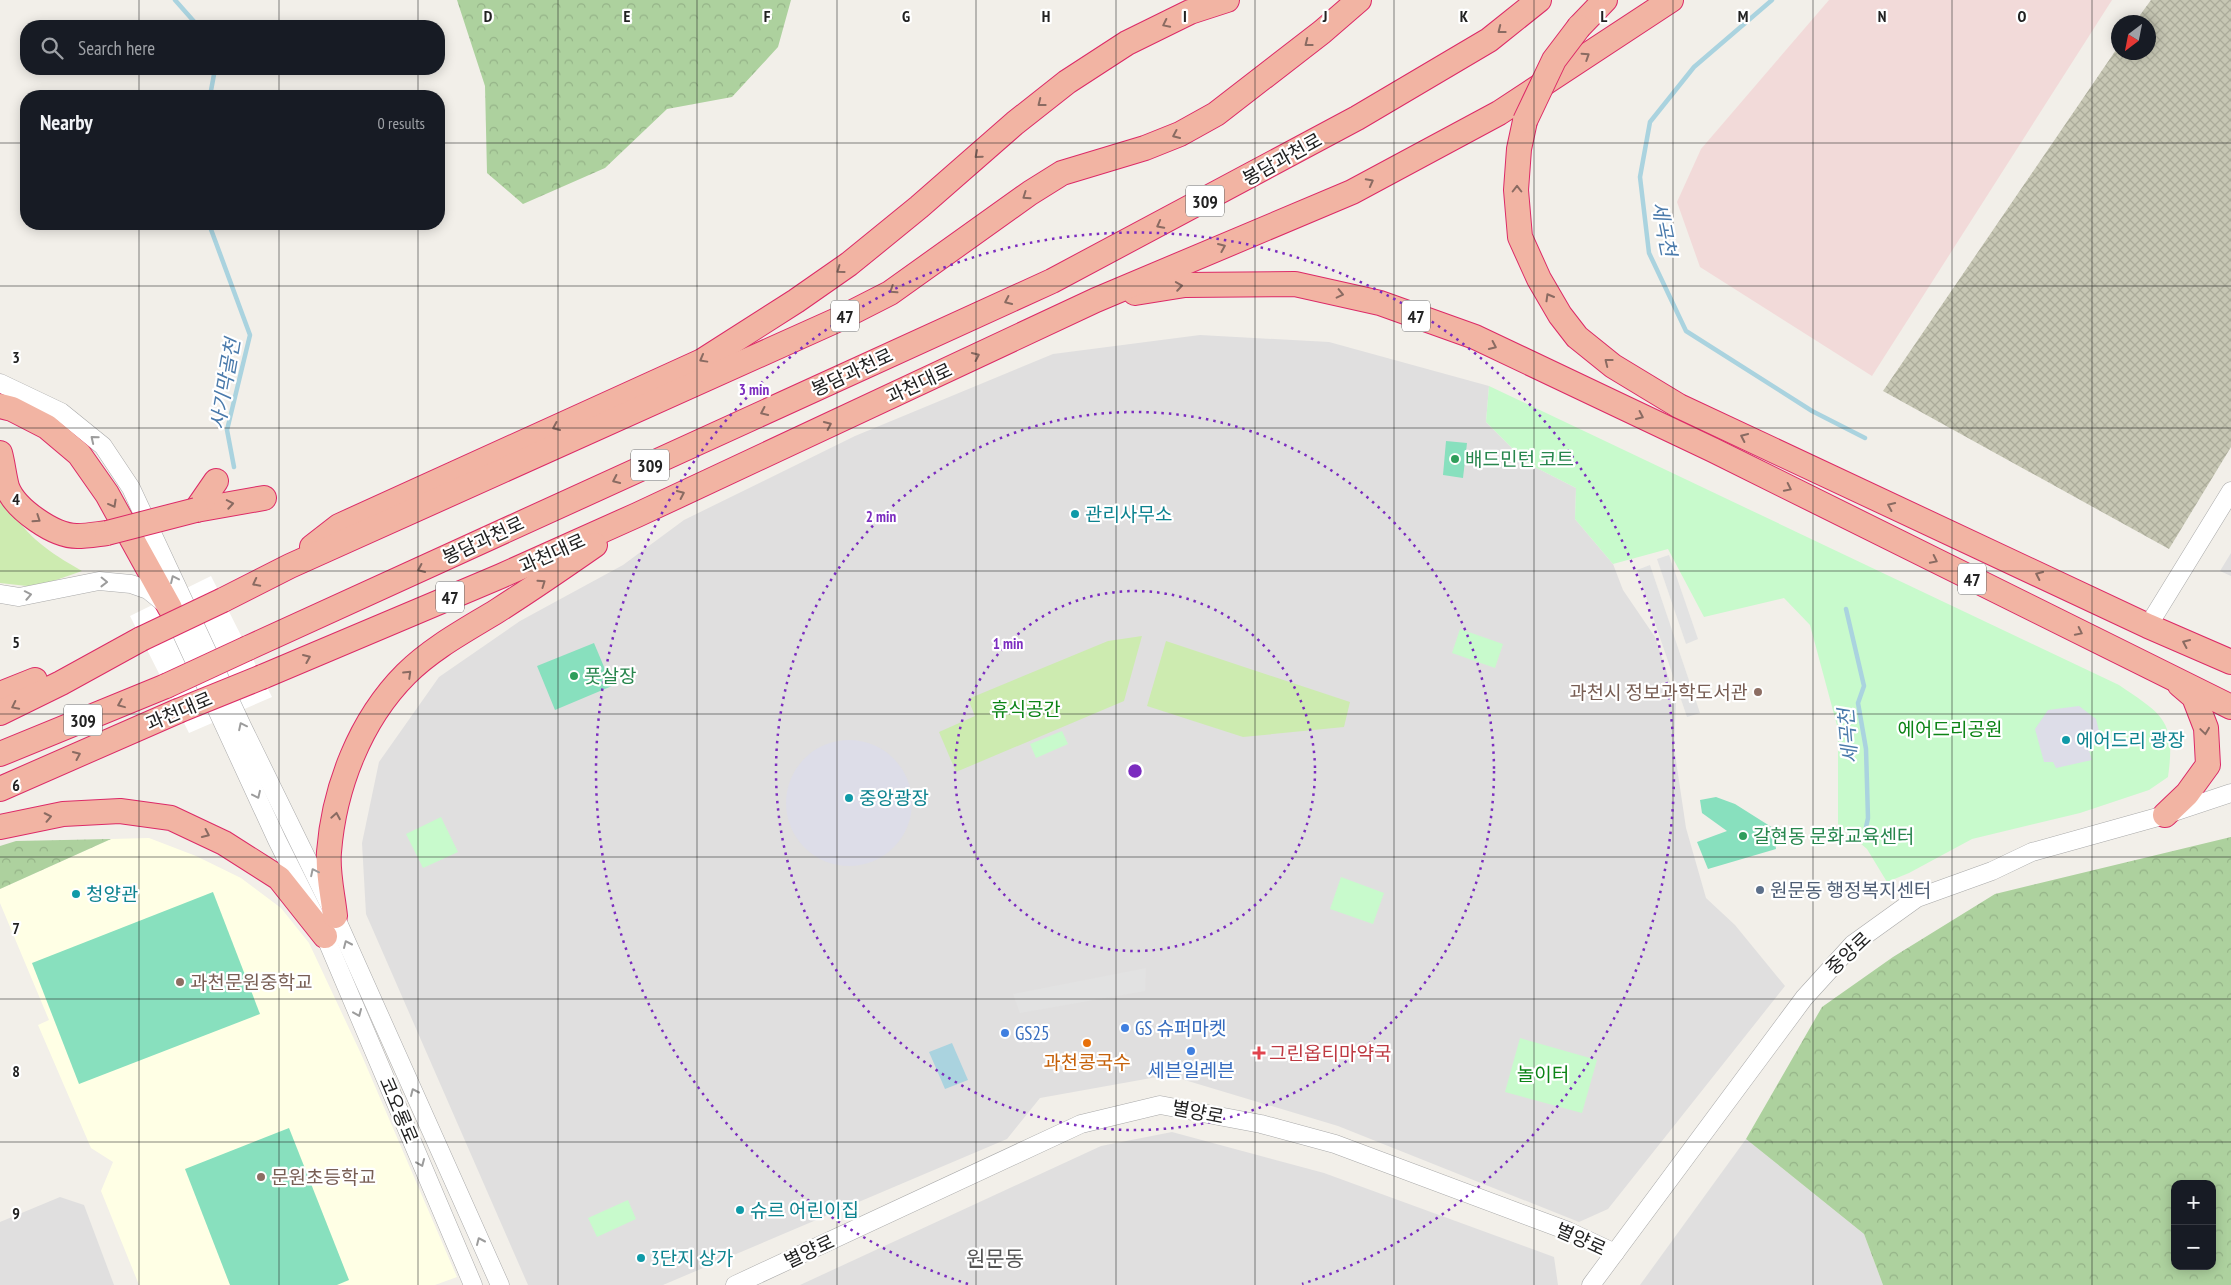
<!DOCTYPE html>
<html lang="en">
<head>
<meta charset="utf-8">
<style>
  :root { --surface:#171b24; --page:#242831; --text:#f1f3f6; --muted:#9ea1a6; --line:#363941 }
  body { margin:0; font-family:"PT Sans Narrow","Noto Sans KR",sans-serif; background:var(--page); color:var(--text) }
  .controls { position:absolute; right:15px; bottom:15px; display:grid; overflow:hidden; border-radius:10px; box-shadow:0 2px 12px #0003 }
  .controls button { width:45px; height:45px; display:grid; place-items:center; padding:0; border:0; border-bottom:1px solid var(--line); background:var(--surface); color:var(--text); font:25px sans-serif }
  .compass { position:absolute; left:2111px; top:15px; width:45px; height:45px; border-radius:50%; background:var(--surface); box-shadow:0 2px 12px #0003; rotate:212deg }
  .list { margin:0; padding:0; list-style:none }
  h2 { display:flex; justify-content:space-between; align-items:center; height:65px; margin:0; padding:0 20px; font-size:21px }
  h2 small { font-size:16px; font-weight:400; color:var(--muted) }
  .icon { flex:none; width:28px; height:28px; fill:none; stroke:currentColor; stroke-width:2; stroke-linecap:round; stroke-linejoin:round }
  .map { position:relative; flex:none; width:2231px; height:1285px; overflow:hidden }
  .search { position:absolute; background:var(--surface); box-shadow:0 2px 12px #0003; left:20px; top:20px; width:425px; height:55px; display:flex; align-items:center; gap:12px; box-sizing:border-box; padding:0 18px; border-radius:20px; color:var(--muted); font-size:19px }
  .panel { position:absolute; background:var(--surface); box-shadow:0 2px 12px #0003; left:20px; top:90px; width:425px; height:140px; border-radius:20px }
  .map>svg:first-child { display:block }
</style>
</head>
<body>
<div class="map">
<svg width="2231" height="1285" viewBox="0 0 2231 1285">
  <defs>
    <pattern id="construction-cross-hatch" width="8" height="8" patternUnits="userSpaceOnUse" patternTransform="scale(1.25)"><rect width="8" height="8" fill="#c7c7b4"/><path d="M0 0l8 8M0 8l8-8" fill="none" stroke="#abab9a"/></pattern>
    <pattern id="forest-crowns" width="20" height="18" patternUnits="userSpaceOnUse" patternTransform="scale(1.25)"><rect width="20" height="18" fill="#add19e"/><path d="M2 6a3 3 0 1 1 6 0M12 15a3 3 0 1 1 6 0" fill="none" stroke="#95b388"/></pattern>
  </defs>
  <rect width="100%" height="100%" fill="#f2efe9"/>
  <!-- residential -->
  <g fill="#e0dfdf">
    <polygon points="1200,335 1329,342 1489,386 1486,422 1527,463 1576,488 1575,519 1613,564 1623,590 1655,637 1676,700 1674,747 1686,828 1706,898 1735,925 1785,986 1608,1209 1579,1222 1338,1126 1168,1075 1040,1098 1007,1139 663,1285 528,1285 366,914 362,843 379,762 439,677 520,621 623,565 684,520 855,436 1053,354"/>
    <polygon points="2231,553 2231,576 2220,571"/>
    <polygon points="1172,1132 1324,1173 1554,1257 1558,1285 800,1285 1101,1146"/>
    <polygon points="1746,1139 1864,1234 1883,1285 1640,1285"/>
    <polygon points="60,1197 84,1205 114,1285 0,1285 0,1222"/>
  </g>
  <!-- commercial -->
  <polygon fill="#f2dad9" points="1829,0 2112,0 1872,376 1700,267 1677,202 1701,149"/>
  <!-- education -->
  <polygon fill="#ffffe5" points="149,838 196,856 241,878 281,908 309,943 362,1056 457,1277 435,1285 139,1285 101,1191 113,1162 91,1148 38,1025 49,1020 0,903 0,889 111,839"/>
  <!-- construction -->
  <polygon fill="url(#construction-cross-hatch)" points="2151,0 2231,0 2231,447 2169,549 1883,391 2118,47 2118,52 2148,52 2148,22 2135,22"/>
  <!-- grass -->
  <g fill="#cdebb0">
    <path d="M0,492c23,42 42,56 82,79l-46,16 -36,-4z"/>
    <polygon points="1142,636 1124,701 956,772 939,732 975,716 968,699 1108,641"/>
    <polygon points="1166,641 1350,702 1344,727 1243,737 1147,706"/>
  </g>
  <!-- forest -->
  <g fill="url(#forest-crowns)" fill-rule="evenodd">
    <polygon points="457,0 791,0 778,47 732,97 667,109 605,168 523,204 487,173 485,86"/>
    <path d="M2231,837v448h-348l-19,-51 -118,-95 76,-132 71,-50 102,-63zM2175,1184h37v82h-37z"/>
    <polygon points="111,839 0,889 0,846 16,841"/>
  </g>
  <!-- park -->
  <g fill="#c8facc">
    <path d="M1489,386l630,299c44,30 57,35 49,92l-19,13 -69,23 -108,26 -63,34 -22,9 -20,-33 -29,-25v-95l-28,-104 -26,-27 -80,19 -36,-68 -55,15 -38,-45 1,-31 -49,-25 -41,-41z"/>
    <polygon points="1460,629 1503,644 1495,668 1452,653"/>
    <polygon points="1062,731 1068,744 1036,758 1030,744"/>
    <polygon points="441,817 458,852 423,868 406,834"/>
    <polygon points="1341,877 1384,893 1373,924 1330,909"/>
    <polygon points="1520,1038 1597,1060 1582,1113 1505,1092"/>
    <polygon points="628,1200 636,1219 597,1237 588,1218"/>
  </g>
  <!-- pitch -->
  <g fill="#88e0be">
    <polygon points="1446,441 1467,443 1463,478 1443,475"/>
    <polygon points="594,643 612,686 555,710 537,666"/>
    <polygon points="1716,797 1735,804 1773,828 1776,849 1708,869 1697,842 1727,831 1702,813 1700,800"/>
    <polygon points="213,892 260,1014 79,1084 32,963"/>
    <polygon points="289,1128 349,1280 337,1285 230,1285 185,1169"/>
  </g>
  <!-- parking -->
  <g fill="#e2e2e2">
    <polygon points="1669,555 1698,639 1686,644 1657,559"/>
    <polygon points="1650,565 1700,713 1687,717 1637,570"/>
    <polygon points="1146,968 1145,991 1020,1013 1013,994"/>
  </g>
  <!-- plaza -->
  <g fill="#dddde8">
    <polygon points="2079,706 2096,719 2100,735 2087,744 2092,760 2056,768 2053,762 2044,762 2035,729 2048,710"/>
    <circle cx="849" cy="803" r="63"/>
  </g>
  <!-- water -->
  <polygon fill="#aad3df" points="952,1043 968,1080 945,1089 929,1052"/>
  <!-- pier -->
  <polygon fill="#fff" points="211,576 272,697 189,733 130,616"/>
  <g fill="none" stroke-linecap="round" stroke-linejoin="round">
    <!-- stream -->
    <g stroke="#aad3df" stroke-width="4.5">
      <polyline points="175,0 198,26"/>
      <polyline points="1772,0 1694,67 1650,122 1640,177 1649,253 1686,331 1812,411 1865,438"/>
      <polyline points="210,96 215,69"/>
      <polyline points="209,224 250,335 227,430 234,467"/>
      <polyline points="1846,609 1864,686 1858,703 1866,749 1868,818 1865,832"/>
    </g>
    <!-- tertiary casing -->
    <g stroke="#a9a9a9" stroke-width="19">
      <g id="tertiary">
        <polyline points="0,383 61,412 103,446 131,488 242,726 335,916 500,1285"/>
        <polyline points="0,594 19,597 99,581 131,584 148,590 170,608 277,840 325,936 473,1285"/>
        <polyline points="2148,626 2231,491"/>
        <polyline points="735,1285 1081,1124 1160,1105 1261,1124 1335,1144 1568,1231 1615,1253"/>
        <polyline points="1591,1285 1804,998 1853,944 1917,898 1992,871 2032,852 2165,815 2231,793"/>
      </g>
    </g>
    <!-- trunk casing -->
    <g stroke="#dc2a67" stroke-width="26">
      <g id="trunk">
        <polyline points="1579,27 1605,0"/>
        <polyline points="1525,121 1519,149 1516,190 1520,237 1539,279 1560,315 1577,337 1613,366 1679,406 2148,626 2231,662"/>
        <polyline points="1135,293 1185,285 1295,284 1380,303 1475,337 1713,450 2231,707"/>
        <polyline points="0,406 12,409 47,427 79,454 107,494 170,608"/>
        <path d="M0,453c3,11 4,23 7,34 8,22 47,49 70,49 10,0 21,-2 30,-3"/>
        <polyline points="196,510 264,498"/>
        <polyline points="196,510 216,481"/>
        <polyline points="312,547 339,526 702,361 796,301 849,264 919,207 1015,123 1067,82 1127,43 1190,12 1227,0"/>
        <polyline points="223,600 290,566 837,320 890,293 1030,193 1062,173 1145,148 1180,134 1216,114 1322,32 1359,0"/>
        <polyline points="248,648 1052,281 1357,118 1489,40 1539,0"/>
        <polyline points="262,677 501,576 637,515 1096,300 1352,192 1499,113 1671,0"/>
        <polyline points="0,694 35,680"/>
        <polyline points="0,713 61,683 141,639"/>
        <polyline points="0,754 166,686"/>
        <polyline points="0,789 178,711"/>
        <polyline points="2165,815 2187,794 2208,765 2206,728 2194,697 2180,685"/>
        <polyline points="0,827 63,814 120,811 171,818 224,843 279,878 325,936"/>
        <path d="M335,916c-2,-20 -8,-44 -6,-64 5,-64 31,-132 77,-178 26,-26 60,-44 91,-63 33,-21 65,-43 98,-66"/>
      </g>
    </g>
    <!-- tertiary -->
    <use href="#tertiary" stroke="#fff" stroke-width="18"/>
    <!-- trunk -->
    <use href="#trunk" stroke="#f2b4a3" stroke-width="24"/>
    <!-- trunk-bridge casing -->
    <g stroke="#dc2a67" stroke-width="26" stroke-linecap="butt">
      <g id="trunk-bridge">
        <polyline points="1525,121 1554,60 1579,27"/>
        <polyline points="107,533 196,510"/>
        <polyline points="141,639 223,600"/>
        <polyline points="166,686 248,648"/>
        <polyline points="178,711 262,677"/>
      </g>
    </g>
    <!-- trunk-bridge -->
    <use href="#trunk-bridge" stroke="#f2b4a3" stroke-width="24"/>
  </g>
  <!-- one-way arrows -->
  <defs><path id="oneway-chevron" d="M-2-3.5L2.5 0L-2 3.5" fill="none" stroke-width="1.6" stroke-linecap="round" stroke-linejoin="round" transform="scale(1.25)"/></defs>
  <g stroke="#8a6b62">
    <use href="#oneway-chevron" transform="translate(1166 24) rotate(154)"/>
    <use href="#oneway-chevron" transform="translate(1501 30) rotate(142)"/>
    <use href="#oneway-chevron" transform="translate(1308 43) rotate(142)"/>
    <use href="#oneway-chevron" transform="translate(1586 56) rotate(-33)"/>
    <use href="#oneway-chevron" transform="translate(1041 103) rotate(142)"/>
    <use href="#oneway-chevron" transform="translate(1176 135) rotate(156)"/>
    <use href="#oneway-chevron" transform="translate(978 155) rotate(139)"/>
    <use href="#oneway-chevron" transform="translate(1370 182) rotate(-28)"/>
    <use href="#oneway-chevron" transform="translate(1517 189) rotate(-90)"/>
    <use href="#oneway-chevron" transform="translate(1026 196) rotate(145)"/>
    <use href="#oneway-chevron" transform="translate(1160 225) rotate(152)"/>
    <use href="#oneway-chevron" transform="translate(1222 247) rotate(-23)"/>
    <use href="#oneway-chevron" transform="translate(840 270) rotate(144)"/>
    <use href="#oneway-chevron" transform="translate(1179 286) rotate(-9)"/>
    <use href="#oneway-chevron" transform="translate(893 290) rotate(147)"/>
    <use href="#oneway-chevron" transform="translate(1340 294) rotate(13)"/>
    <use href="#oneway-chevron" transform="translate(1549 297) rotate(-120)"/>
    <use href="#oneway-chevron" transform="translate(1008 301) rotate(155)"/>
    <use href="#oneway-chevron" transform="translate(1493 346) rotate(25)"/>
    <use href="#oneway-chevron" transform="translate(976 356) rotate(-25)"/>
    <use href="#oneway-chevron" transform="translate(703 359) rotate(151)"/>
    <use href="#oneway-chevron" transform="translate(1608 362) rotate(-142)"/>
    <use href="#oneway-chevron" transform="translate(764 412) rotate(155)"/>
    <use href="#oneway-chevron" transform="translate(1640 416) rotate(25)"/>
    <use href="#oneway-chevron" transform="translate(828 425) rotate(-25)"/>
    <use href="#oneway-chevron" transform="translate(556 427) rotate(156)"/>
    <use href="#oneway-chevron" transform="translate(1744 437) rotate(-155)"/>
    <use href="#oneway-chevron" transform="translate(616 480) rotate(155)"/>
    <use href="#oneway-chevron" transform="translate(1788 488) rotate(26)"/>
    <use href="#oneway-chevron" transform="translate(681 494) rotate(-25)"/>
    <use href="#oneway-chevron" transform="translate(113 504) rotate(61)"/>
    <use href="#oneway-chevron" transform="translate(230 504) rotate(-10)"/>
    <use href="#oneway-chevron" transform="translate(1891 506) rotate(-155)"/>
    <use href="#oneway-chevron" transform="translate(37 519) rotate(34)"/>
    <use href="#oneway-chevron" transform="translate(1934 560) rotate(26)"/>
    <use href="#oneway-chevron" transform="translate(421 569) rotate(155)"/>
    <use href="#oneway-chevron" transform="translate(2039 575) rotate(-155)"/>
    <use href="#oneway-chevron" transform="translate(256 583) rotate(153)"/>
    <use href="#oneway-chevron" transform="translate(542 583) rotate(-35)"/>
    <use href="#oneway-chevron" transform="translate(2079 632) rotate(26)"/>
    <use href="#oneway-chevron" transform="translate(2186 643) rotate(-156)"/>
    <use href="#oneway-chevron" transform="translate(307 658) rotate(-23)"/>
    <use href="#oneway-chevron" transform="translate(408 674) rotate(-44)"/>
    <use href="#oneway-chevron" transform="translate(121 704) rotate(158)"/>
    <use href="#oneway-chevron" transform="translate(15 706) rotate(154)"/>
    <use href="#oneway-chevron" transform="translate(2205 731) rotate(82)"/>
    <use href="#oneway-chevron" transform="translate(77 755) rotate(-24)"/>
    <use href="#oneway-chevron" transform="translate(336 816) rotate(-80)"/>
    <use href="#oneway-chevron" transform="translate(48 817) rotate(-12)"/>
    <use href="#oneway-chevron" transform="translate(206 834) rotate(25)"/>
  </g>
  <g stroke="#9c9c9c">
    <use href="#oneway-chevron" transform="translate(94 439) rotate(-141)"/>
    <use href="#oneway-chevron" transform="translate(174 579) rotate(-115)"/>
    <use href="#oneway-chevron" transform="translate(104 582) rotate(1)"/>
    <use href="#oneway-chevron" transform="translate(28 595) rotate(-11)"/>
    <use href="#oneway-chevron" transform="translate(242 726) rotate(-116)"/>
    <use href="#oneway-chevron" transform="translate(257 795) rotate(65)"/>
    <use href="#oneway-chevron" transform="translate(314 872) rotate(-116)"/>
    <use href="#oneway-chevron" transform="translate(347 944) rotate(-114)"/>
    <use href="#oneway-chevron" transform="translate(358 1013) rotate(67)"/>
    <use href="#oneway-chevron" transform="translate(414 1092) rotate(-114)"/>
    <use href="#oneway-chevron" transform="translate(421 1163) rotate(67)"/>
    <use href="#oneway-chevron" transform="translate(480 1241) rotate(-114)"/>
  </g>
  <!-- grid -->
  <path fill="none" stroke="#222" stroke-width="1" stroke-opacity="0.55" d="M139,0v26M279,0v26M418,0v26M558,0v1285M697,0v1285M837,0v1285M976,0v1285M1116,0v1285M1255,0v1285M1394,0v1285M1534,0v1285M1673,0v1285M1813,0v1285M1952,0v1285M2092,0v1285M139,69v27M279,69v27M418,69v27M0,143h26M439,143h1792M139,224v1061M279,224v1061M418,224v1061M0,286h2231M0,428h2231M0,571h2231M0,714h2231M0,857h2231M0,999h2231M0,1142h2231"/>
  <!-- distance rings -->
  <g fill="none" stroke="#7b2cbf" stroke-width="2.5" stroke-dasharray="2.5 5">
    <circle cx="1135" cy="771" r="180"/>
    <circle cx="1135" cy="771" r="359"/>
    <path d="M968 1284A539 539 0 1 1 1302 1284"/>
  </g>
  <!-- markers -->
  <g fill="#2e9e5b" stroke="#fff" stroke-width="2">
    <circle cx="1455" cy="459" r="5"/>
    <circle cx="574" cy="676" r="5"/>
    <circle cx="1743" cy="836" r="5"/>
  </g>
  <g fill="#0f9aa8" stroke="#fff" stroke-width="2">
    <circle cx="1075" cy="514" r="5"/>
    <circle cx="2066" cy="740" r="5"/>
    <circle cx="849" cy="798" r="5"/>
    <circle cx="76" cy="894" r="5"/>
    <circle cx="740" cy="1210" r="5"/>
    <circle cx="641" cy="1258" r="5"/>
  </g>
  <g fill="#8d6e63" stroke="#fff" stroke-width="2">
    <circle cx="1758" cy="692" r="5"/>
    <circle cx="180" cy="982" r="5"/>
    <circle cx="261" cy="1177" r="5"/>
  </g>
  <circle fill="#5c6f8a" stroke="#fff" stroke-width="2" cx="1760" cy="890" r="5"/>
  <g fill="#3f7fe0" stroke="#fff" stroke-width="2">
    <circle cx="1125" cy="1028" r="5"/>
    <circle cx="1005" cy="1033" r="5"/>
    <circle cx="1191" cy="1051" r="5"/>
  </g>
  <circle fill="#e8710a" stroke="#fff" stroke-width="2" cx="1087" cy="1043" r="5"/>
  <path fill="#e0444e" stroke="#fff" stroke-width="2" d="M1256.5 1045.5h5v5h5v5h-5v5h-5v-5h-5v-5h5z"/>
  <g text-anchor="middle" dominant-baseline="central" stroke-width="4.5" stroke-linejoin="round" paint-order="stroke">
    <!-- shield labels -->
    <g fill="#fff" stroke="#646464" stroke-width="1">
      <rect x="1186" y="185.5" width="38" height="31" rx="4"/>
      <rect x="831" y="300.5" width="28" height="31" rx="4"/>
      <rect x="1402" y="300.5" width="28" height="31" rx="4"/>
      <rect x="631" y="449.5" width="38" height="31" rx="4"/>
      <rect x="1958" y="563.5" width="28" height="31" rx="4"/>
      <rect x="436" y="581.5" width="28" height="31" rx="4"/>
      <rect x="64" y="704.5" width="38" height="31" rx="4"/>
    </g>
    <g font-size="18" font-weight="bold" fill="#222">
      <text x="1205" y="201">309</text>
      <text x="845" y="316">47</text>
      <text x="1416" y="316">47</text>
      <text x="650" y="465">309</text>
      <text x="1972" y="579">47</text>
      <text x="450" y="597">47</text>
      <text x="83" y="720">309</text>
    </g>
    <!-- street labels -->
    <g font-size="19" fill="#222" stroke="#fff">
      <text transform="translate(1282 159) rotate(-29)">봉담과천로</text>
      <text transform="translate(852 372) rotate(-25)">봉담과천로</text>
      <text transform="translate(919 383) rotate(-25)">과천대로</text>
      <text transform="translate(483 540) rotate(-25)">봉담과천로</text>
      <text transform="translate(552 553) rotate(-24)">과천대로</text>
      <text transform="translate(179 711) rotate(-23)">과천대로</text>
      <text transform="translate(1848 953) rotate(-43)">중앙로</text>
      <text transform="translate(399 1110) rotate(67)">코오롱로</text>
      <text transform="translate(1198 1112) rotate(11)">별양로</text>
      <text transform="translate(1581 1239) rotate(24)">별양로</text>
      <text transform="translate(809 1251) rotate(-25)">별양로</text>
    </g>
    <!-- leisure labels -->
    <g font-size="19" fill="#27864d" stroke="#fff" text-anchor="start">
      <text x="1465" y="459">배드민턴 코트</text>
      <text x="584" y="676">풋살장</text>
      <text x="1753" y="836">갈현동 문화교육센터</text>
    </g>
    <!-- culture labels -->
    <g font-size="19" fill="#0d838f" stroke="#fff" text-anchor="start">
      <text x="1085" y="514">관리사무소</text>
      <text x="2076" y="740">에어드리 광장</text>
      <text x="859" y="798">중앙광장</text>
      <text x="86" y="894">청양관</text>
      <text x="750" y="1210">슈르 어린이집</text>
      <text x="651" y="1258">3단지 상가</text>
    </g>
    <!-- education labels -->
    <g font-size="19" fill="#785e54" stroke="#fff" text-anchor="start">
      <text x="1748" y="692" text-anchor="end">과천시 정보과학도서관</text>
      <text x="190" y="982">과천문원중학교</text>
      <text x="271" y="1177">문원초등학교</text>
    </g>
    <!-- park labels -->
    <g font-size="19" fill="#0c8416" stroke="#fff">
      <text x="1026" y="709">휴식공간</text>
      <text x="1950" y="729">에어드리공원</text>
      <text x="1543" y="1074">놀이터</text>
    </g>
    <!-- service labels -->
    <g font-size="19" fill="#4e5e75" stroke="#fff" text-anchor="start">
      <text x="1770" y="890">원문동 행정복지센터</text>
    </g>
    <!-- shop labels -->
    <g font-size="19" fill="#366cbe" stroke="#fff" text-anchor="start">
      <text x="1135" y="1028">GS 슈퍼마켓</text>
      <text x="1015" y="1033">GS25</text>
      <text x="1191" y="1070" text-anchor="middle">세븐일레븐</text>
    </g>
    <!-- health labels -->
    <g font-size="19" fill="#be3a42" stroke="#fff" text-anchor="start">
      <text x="1269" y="1053">그린옵티마약국</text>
    </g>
    <!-- food labels -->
    <g font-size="19" fill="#c56008" stroke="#fff">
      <text x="1087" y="1062">과천콩국수</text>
    </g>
    <!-- water labels -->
    <g font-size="20" font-style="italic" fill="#4a7aab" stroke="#fff">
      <text transform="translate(1664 229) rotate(79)">세곡천</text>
      <text transform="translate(225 384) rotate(-80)">사기막골천</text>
      <text transform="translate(1848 736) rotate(-95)">세곡천</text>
    </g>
    <!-- quarter labels -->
    <g font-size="21" fill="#555" stroke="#fff">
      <text x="995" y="1258">원문동</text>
    </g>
  </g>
  <g font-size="16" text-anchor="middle" font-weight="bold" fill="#222" stroke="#fff" stroke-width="4.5" stroke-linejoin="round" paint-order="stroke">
    <text x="488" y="22">D</text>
    <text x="627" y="22">E</text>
    <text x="767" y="22">F</text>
    <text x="906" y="22">G</text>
    <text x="1046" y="22">H</text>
    <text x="1185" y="22">I</text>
    <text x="1325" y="22">J</text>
    <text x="1464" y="22">K</text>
    <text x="1604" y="22">L</text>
    <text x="1743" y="22">M</text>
    <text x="1882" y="22">N</text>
    <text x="2022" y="22">O</text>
    <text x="16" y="363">3</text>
    <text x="16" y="505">4</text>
    <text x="16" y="648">5</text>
    <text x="16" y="791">6</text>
    <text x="16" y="934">7</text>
    <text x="16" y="1077">8</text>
    <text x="16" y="1219">9</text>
  </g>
  <circle cx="1135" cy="771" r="8" fill="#7b2cbf" stroke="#fff" stroke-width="2.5"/>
  <g font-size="15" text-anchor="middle" font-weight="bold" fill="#7b2cbf" stroke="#fff" stroke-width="4.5" stroke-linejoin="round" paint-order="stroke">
    <text x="754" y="395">3 min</text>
    <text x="881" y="522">2 min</text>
    <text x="1008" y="649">1 min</text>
  </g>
</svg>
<div class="controls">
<button>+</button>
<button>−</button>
</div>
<svg class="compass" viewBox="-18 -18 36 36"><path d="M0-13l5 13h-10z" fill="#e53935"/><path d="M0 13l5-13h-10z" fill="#9ea1a6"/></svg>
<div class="search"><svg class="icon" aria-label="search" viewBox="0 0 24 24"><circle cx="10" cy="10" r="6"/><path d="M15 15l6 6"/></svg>Search here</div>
<section class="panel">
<h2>Nearby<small>0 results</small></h2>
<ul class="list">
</ul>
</section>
</div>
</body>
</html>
